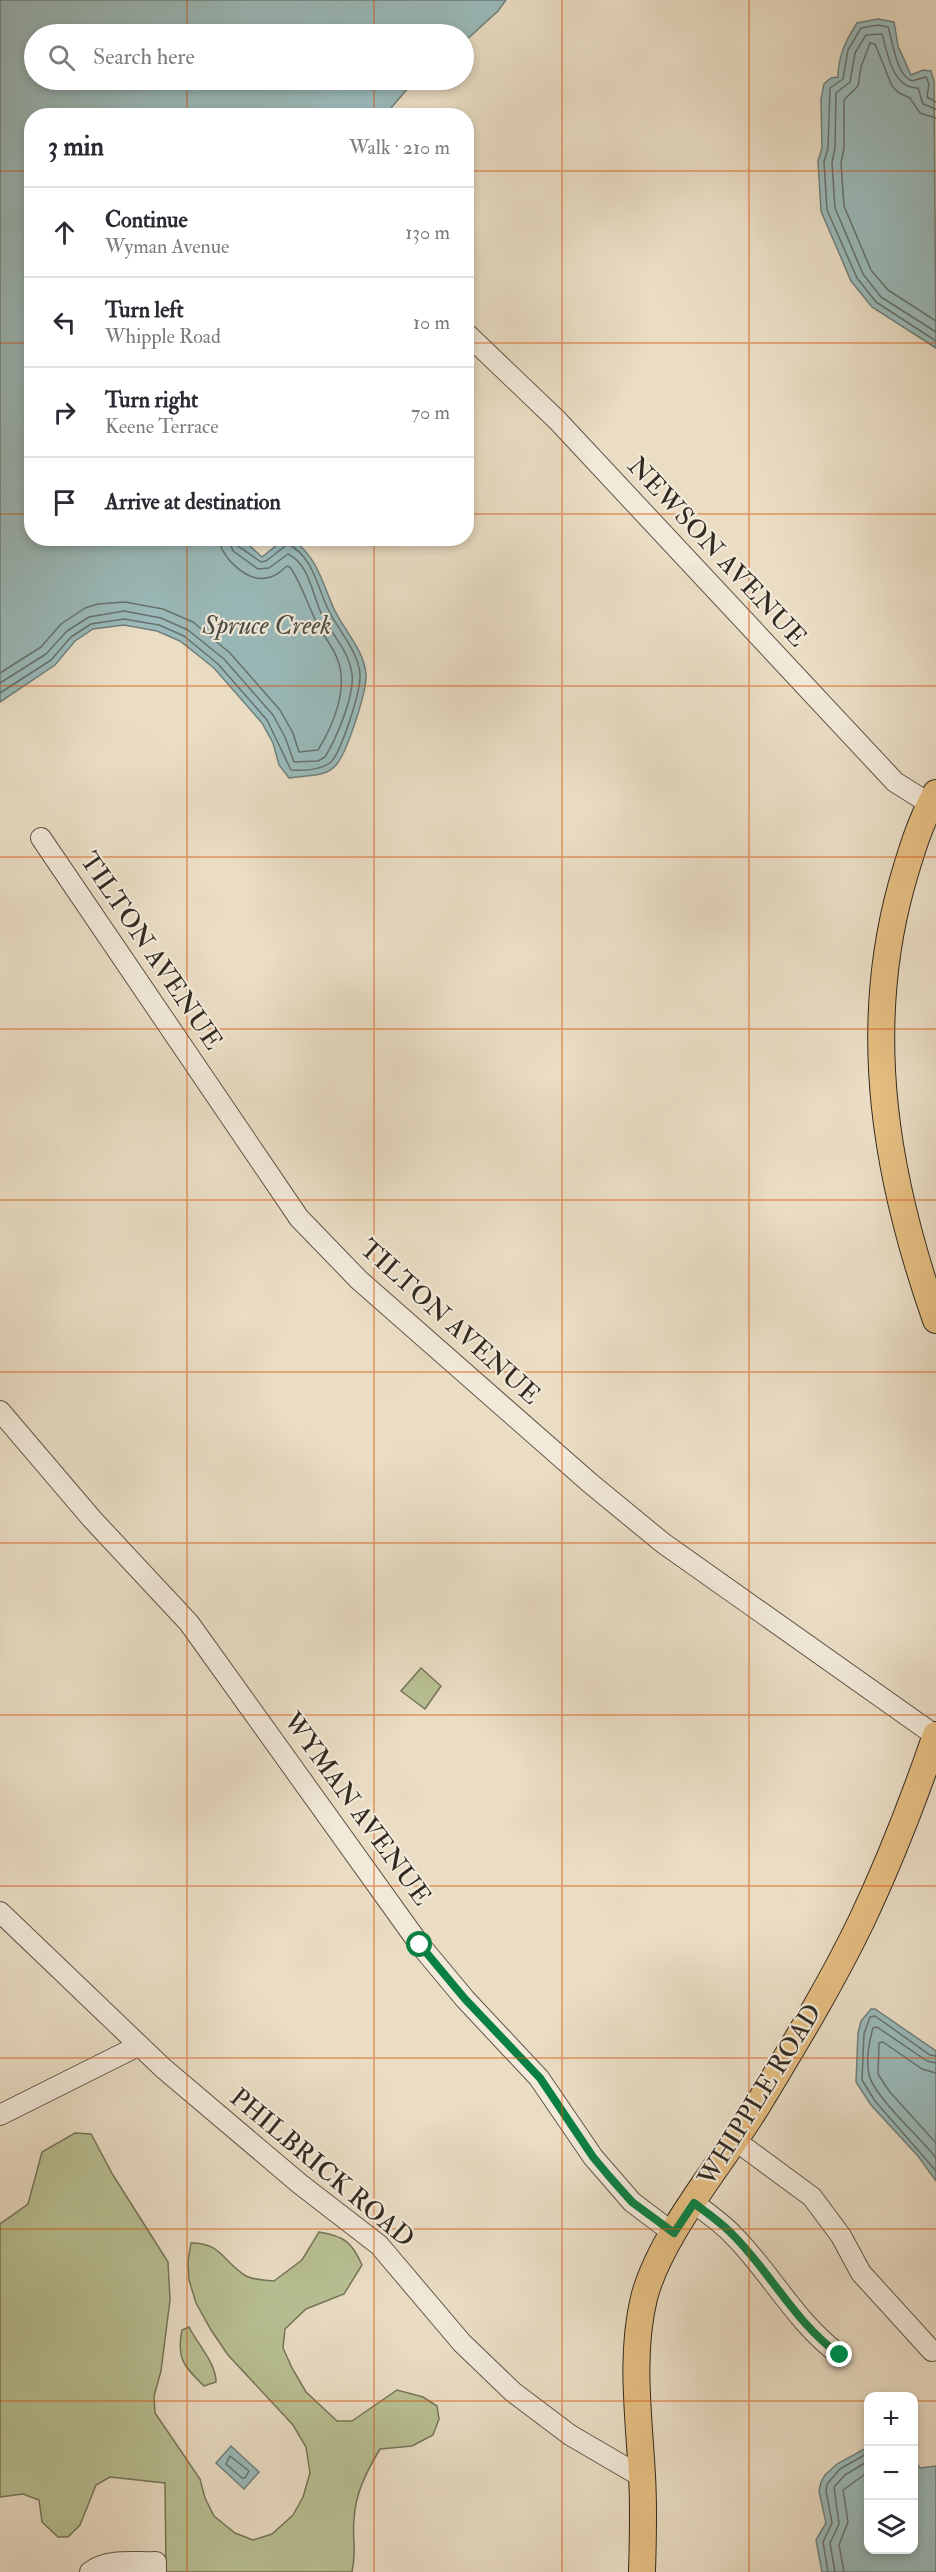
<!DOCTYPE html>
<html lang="en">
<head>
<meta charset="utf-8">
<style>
  :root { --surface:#fff; --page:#f2f2f3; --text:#2b2b33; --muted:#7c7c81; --line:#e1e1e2 }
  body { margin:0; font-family:"IM FELL Double Pica",serif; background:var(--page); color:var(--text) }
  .controls { position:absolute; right:18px; bottom:18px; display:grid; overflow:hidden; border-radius:12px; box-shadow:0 3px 9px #0003 }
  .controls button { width:54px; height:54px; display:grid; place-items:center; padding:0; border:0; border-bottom:2px solid var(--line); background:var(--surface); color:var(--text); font:30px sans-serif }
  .stop { position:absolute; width:18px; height:18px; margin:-14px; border:4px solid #0b8043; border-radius:50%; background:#fff }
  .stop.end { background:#0b8043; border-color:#fff; box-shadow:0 2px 6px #0008 }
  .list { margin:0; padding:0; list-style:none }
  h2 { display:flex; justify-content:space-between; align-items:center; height:78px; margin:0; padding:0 24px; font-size:26px }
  h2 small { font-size:20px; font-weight:400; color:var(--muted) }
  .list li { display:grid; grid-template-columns:39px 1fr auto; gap:18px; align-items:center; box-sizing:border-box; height:90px; padding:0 24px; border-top:2px solid var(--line) }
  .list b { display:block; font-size:22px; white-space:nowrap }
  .list p { margin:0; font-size:20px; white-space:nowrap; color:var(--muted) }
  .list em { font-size:20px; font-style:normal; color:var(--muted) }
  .icon { flex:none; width:33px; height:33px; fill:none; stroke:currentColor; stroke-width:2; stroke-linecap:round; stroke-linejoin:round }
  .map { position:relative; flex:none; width:936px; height:2572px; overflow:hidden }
  .search { position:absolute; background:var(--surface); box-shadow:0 3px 9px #0003; left:24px; top:24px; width:450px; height:66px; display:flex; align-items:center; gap:15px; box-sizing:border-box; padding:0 21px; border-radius:33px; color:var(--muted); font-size:22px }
  .panel { position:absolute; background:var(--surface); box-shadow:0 3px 9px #0003; left:24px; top:108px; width:450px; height:438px; border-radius:24px }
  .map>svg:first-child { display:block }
</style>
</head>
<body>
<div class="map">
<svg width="936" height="2572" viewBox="0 0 936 2572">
  <rect width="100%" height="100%" fill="#eaddc4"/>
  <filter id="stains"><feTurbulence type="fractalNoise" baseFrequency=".00333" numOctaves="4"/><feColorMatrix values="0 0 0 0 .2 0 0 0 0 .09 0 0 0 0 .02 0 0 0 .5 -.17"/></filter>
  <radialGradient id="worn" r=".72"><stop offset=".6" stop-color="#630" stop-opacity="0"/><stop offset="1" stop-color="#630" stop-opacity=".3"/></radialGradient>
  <!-- green -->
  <g fill="#b8c093" stroke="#75755a" stroke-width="1.5">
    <polygon points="421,1668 441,1686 425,1709 401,1691"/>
    <path d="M75,2133l16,1 22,41 55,87 2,38 -9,71 -7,25 1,17 45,66 5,19 9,18 21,17 18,7 19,-6 21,-19 10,-18 7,-24 -4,-26 -13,-22 -65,-70 -17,-25 -15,-27 -7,-23 -1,-19 3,-18c31,0 31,18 55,33 7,4 19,4 28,5l28,-21 17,-28c25,4 33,10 43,33l-18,29 -38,15 -21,20 -2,19 9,20 14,24 31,29h15l45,-31 26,7 14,9 2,13 -6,16 -21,11 -32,3c-13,22 -25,44 -26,71 -2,20 3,29 -2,52h-186l-1,-89 -55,-6 -14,8 -16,40 -12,12h-10l-16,-15 -3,-22 -16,-6 -23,3v-273l28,-20 14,-52z"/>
    <path d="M189,2327c9,18 27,36 27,55l-12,4c-20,-20 -28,-27 -22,-56z"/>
  </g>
  <!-- water -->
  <g fill="#9ababa" stroke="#70807d" stroke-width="1.5">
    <path d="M0,0h506l-8,11 -34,31v-8h-430v46h381l-30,35 -353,1v422l210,1 20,18 21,-17 10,-1c26,22 28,41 41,70 10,21 30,41 32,65 1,17 -19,79 -30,91 -10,13 -33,10 -47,13l-10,-13 -6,-22 -11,-20 -48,-55 -34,-27 -23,-10 -33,-6 -31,4 -18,12 -20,24 -55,37z"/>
    <path d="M878,19l16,3 4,24 13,29 12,-5 8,1 3,10 2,267 -64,-41 -21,-26 -30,-70 -3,-50 4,-13 -1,-49 3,-15 7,-6 7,-1c0,-21 8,-37 19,-54z"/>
    <polygon points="871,2009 875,2009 936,2051 936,2181 918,2156 871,2105 856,2082 858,2033 861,2021"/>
    <polygon points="231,2446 259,2472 244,2489 216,2463"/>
    <polygon points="868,2447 868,2550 914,2550 914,2461 920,2468 936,2466 936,2572 822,2572 816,2540 826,2523 819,2491 821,2482 825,2475 837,2464"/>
  </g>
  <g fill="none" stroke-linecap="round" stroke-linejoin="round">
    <!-- shore -->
    <g stroke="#66726e" stroke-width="1.5">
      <path d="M936,102l-9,-5 2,-13 -3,-7 -14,4c-16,-6 -19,-39 -24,-54l-10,-2 -17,3 -13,22 -5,29 -13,9 -2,60 -4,14 3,48 30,68 19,24 60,39"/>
      <path d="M936,109l-13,-5 -5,-16c-26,0 -30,-34 -36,-54l-16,1 -11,18 -5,29 -14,11 -1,55 -3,15 3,45 28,66 18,23 55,35"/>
      <polyline points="936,118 920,113 910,98 899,93 892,86 875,44 870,43 861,67 858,86 844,100 844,148 841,163 844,206 871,270 888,290 936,321"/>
      <path d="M0,673l41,-26 20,-23 24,-16 13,-4 27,-2 38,7 30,13 37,31 50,57 13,23 6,19 19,-2c16,-26 31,-63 19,-92 -6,-15 -17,-26 -23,-41 -8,-17 -13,-34 -24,-50l-3,-1c-6,5 -12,11 -21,12 -19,4 -46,-21 -47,-40"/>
      <path d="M0,683l46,-29 21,-23 22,-14 35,-6 37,7 27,12 36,29 49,56 12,22 9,25 24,-1 7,-4c11,-18 30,-62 27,-83 -3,-22 -19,-39 -29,-57 -11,-20 -12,-52 -35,-63l-19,14 -11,1 -25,-18 -5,-13"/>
      <path d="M0,693l51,-33 20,-23 20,-13 33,-5 35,6 25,11 34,28 49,56 24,50c11,1 31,0 40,-8 10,-10 30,-71 29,-87 -1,-22 -20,-43 -30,-62 -13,-24 -15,-55 -42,-69l-22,17 -5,1 -23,-16 -2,-8"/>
      <polyline points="936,2056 930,2055 875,2016 870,2017 864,2034 862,2080 875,2101 936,2171"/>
      <path d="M936,2063l-9,-2 -50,-34 -4,1c-4,14 -7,32 -4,46 4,22 52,64 67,84"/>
      <polyline points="936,2073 922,2069 883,2042 879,2043 878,2074 889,2091 936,2143"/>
      <polygon points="230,2456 249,2471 245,2478 242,2478 226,2464"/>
      <polyline points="828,2572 823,2542 832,2523 826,2491 827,2484 840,2469 868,2453"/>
      <polyline points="835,2572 830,2543 839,2524 834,2487 845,2475 868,2461"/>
      <polyline points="844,2572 839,2545 848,2522 843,2490 868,2472"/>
    </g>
    <!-- minor casing -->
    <g stroke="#60574a" stroke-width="22">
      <g id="minor">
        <polyline points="466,333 557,420 895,782 930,804"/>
        <polyline points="41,838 299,1218 359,1280 590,1483 663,1543 936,1736"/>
        <polyline points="0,1411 92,1519 189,1623 420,1945 465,1999 539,2078 593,2157 632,2202 673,2233"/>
        <polyline points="0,1912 163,2068 300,2184 379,2245 462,2343 513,2392 570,2435 642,2477"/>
        <polyline points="0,2115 138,2046"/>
        <polyline points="736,2141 812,2197 841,2236 861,2273 932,2351"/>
        <path d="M694,2203c13,10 28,20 39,32 38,38 63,88 107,120"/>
        <path d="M90,2572c18,-14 45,-9 66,-10v10"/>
      </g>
    </g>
    <!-- major casing -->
    <g stroke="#322a21" stroke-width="28">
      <g id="major">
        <path d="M936,793c-16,29 -26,62 -35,94 -40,147 -15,291 35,433"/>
        <path d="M642,2572c1,-32 2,-64 0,-96 -3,-58 -12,-120 2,-178 17,-66 83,-140 118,-200 35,-58 70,-116 99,-176 29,-61 53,-123 75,-187"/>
      </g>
    </g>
    <!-- minor -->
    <use href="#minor" stroke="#f1e9d9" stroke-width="20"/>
    <!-- major -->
    <use href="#major" stroke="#e5be82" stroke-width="26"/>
  </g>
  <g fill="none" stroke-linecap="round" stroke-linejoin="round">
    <!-- route -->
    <path stroke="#0b8043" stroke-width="8" d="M420,1945l45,54 75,79 53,79 15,18 24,27 42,31 20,-30c13,10 28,20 39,32 38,38 63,89 107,120"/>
  </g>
  <!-- grid -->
  <path fill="none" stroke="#d6540e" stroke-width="1.5" stroke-opacity="0.55" d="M187,0v34M374,0v34M562,0v2572M749,0v2572M187,80v36M374,80v36M0,171h32M466,171h470M0,343h32M466,343h470M0,514h32M466,514h470M187,538v2034M374,538v2034M0,686h936M0,857h936M0,1029h936M0,1200h936M0,1372h936M0,1543h936M0,1715h936M0,1886h936M0,2058h936M0,2229h936M0,2401h868M914,2401h22"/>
  <g text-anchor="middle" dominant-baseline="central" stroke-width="4.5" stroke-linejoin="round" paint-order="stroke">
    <!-- street labels -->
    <g font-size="26" fill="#322a21" stroke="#f1e9d9">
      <text transform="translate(717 552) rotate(47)">NEWSON AVENUE</text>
      <text transform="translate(151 951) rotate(56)">TILTON AVENUE</text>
      <text transform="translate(450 1322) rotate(42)">TILTON AVENUE</text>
      <text transform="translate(357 1809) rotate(54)">WYMAN AVENUE</text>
      <text transform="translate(760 2095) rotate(-58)">WHIPPLE ROAD</text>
      <text transform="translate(322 2168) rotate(40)">PHILBRICK ROAD</text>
    </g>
    <!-- water labels -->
    <g font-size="27" font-style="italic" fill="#4c4e47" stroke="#f1e9d9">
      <text x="267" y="625">Spruce Creek</text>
    </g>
  </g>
  <rect width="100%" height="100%" filter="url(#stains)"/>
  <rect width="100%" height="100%" fill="url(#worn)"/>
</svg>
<div class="controls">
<button>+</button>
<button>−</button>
<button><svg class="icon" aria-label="layers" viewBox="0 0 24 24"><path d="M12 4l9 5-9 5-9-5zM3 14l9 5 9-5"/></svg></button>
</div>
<div class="stop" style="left:420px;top:1945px"></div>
<div class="stop end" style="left:840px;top:2355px"></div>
<div class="search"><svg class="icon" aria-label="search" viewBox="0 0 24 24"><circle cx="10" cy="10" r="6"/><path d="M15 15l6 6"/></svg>Search here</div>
<section class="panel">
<h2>3 min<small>Walk · 210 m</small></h2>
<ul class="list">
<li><svg class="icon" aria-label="ahead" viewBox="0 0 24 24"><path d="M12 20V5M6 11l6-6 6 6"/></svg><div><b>Continue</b><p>Wyman Avenue</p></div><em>130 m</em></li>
<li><svg class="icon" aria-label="left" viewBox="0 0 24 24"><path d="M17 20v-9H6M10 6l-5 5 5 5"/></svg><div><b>Turn left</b><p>Whipple Road</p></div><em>10 m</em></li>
<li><svg class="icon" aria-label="right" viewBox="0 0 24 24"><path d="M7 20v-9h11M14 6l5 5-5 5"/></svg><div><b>Turn right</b><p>Keene Terrace</p></div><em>70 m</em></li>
<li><svg class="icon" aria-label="arrive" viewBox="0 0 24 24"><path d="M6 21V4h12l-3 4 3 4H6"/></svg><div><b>Arrive at destination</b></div></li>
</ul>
</section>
</div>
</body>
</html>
